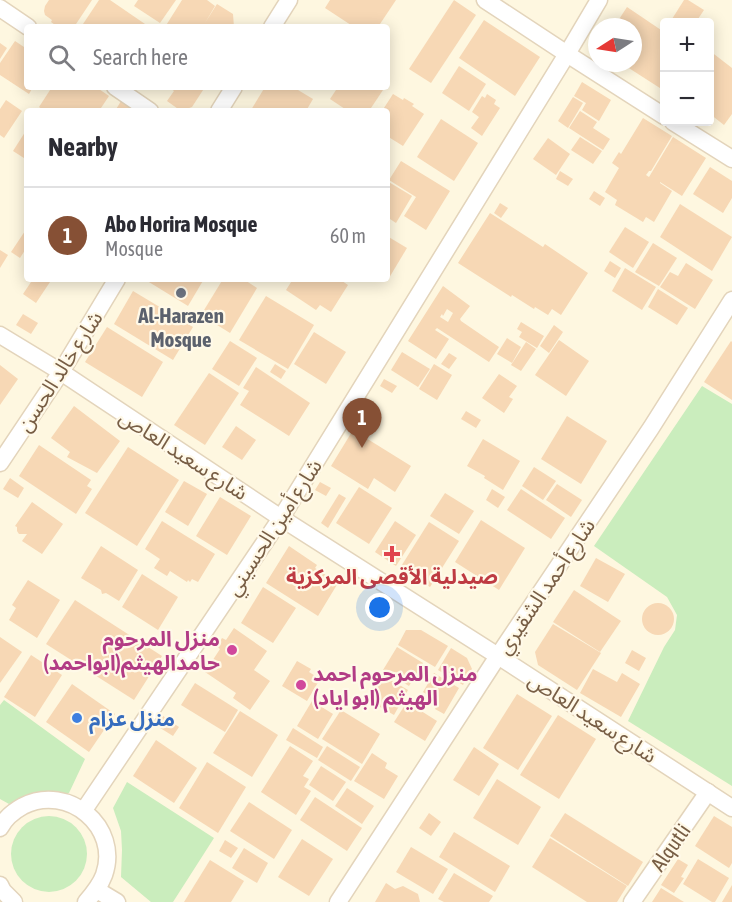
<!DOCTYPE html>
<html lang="en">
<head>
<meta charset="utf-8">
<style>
  :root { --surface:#fff; --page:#f2f2f3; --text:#2b2b33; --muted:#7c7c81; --line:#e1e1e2; --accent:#865035 }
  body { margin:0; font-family:"Asap Condensed","Noto Sans Arabic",sans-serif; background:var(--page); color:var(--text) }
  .controls { position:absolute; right:18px; top:18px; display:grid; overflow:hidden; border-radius:6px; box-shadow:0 3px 15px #0003 }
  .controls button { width:54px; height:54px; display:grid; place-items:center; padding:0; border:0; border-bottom:2px solid var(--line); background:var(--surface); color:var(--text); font:30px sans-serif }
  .compass { position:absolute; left:588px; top:18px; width:54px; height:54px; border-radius:50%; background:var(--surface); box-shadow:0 3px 15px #0003; rotate:258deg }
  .you { position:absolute; left:380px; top:608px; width:21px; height:21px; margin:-15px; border:4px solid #fff; border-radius:50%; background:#1a73e8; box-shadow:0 0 0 9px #1a73e833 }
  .badge { display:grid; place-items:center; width:39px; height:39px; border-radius:50%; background:var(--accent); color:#fff; font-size:20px; font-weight:700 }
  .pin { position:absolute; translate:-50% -50px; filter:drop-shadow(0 2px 3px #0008) }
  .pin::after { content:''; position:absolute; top:32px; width:21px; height:18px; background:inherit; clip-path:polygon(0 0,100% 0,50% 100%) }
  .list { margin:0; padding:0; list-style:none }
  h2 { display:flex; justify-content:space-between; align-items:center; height:78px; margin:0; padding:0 24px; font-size:26px }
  h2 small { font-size:20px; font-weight:400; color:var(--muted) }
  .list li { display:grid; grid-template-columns:39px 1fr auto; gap:18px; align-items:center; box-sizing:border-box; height:96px; padding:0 24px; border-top:2px solid var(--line) }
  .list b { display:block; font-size:22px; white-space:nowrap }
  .list p { margin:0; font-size:20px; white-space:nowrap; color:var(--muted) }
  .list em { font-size:20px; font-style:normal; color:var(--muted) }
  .icon { flex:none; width:33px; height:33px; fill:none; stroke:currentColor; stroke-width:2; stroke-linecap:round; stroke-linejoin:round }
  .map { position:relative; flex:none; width:732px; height:902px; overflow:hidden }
  .search { position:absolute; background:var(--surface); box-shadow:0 3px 15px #0003; left:24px; top:24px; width:366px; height:66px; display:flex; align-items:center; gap:15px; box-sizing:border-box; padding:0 21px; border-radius:6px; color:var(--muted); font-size:22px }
  .panel { position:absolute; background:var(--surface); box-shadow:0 3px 15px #0003; left:24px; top:108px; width:366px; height:174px; border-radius:6px }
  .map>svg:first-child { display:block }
</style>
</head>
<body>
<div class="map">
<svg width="732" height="902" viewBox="0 0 732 902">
  <rect width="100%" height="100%" fill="#fef7e0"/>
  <!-- green -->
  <g fill="#caedbd">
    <polygon points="702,386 732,404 732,786 628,721 664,647 675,630 677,615 667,597 594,546"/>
    <path d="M4,700l81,59 -16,34c-23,1 -38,1 -60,11l-9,-5v-94z"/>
    <polygon points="127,782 214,838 173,902 151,902 121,877 122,850 121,831 113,808"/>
    <circle cx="49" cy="854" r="38"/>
  </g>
  <!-- building -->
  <g fill="#f7d8b5" fill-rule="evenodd">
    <polygon points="49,0 92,0 74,27 58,27 51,22 52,20 45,15 44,11 45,6"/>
    <polygon points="99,0 110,0 145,24 143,27 81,27"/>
    <polygon points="138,0 176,0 160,23 134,6"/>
    <polygon points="182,0 207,0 215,6 205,23 217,4 233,14 234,27 165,27"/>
    <polygon points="330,0 396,0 378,27 354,27 325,8"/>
    <polygon points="454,0 476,15 431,83 409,69"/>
    <polygon points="684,0 688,0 704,10 696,22 678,22 672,19"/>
    <polygon points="627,7 664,32 664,87 663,90 621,63 633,63 633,27 614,27"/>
    <polygon points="484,20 540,57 515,96 459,58"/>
    <polygon points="15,41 27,49 27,87 33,87 29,94 0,75 0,63"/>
    <polygon points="0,43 7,48 0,59"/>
    <polygon points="710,51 732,68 732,114 724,125 710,114 711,109 710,108"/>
    <polygon points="459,66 486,84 469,111 442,93"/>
    <polygon points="582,82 611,100 599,121 582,110 586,103 574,96"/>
    <polygon points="52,87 96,87 109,96 99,111 45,111 39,107"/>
    <polygon points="169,87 205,87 192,107 181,111 167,101 174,91"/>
    <polygon points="265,87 293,87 313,99 306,111 252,111 251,110"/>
    <polygon points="338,87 385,87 369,111 348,111 330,99"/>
    <polygon points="393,94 403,100 404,98 414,104 412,106 424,114 403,146 387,136 387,111 382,111"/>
    <polygon points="487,94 496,100 494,104 500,108 482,136 471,128 479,117 472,112 482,96 485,98"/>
    <polygon points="573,97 583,103 568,128 558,121"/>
    <polygon points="6,100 22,111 4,138 0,135 0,109"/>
    <polygon points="121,101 136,111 115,111"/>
    <polygon points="580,111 597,122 593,128 610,139 603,150 569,128"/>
    <polygon points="643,118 672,136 651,171 649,171 646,175 649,177 673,137 706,158 682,196 660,182 660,183 672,191 654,222 646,217 643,222 615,205 617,200 605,192 619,168 612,163 619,152 621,154"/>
    <polygon points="441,119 478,143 454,181 417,157"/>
    <polygon points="27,129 27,160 13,151"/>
    <polygon points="580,137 602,151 593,164 571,150"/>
    <polygon points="548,138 570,154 556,175 533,159"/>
    <polygon points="401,161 450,191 426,230 404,216 416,197 389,180"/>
    <polygon points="710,167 732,181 732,198 723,213 693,194"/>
    <polygon points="560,171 573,179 568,186 556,179"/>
    <polygon points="387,181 412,196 396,223 387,217"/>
    <polygon points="594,191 605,198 600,206 589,199"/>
    <polygon points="500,203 508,208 501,218 494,213"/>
    <polygon points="680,204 732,237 712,271 660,237"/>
    <polygon points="490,213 543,247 545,244 588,273 561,315 552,309 548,315 535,307 534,309 512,295 511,297 458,263"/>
    <polygon points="625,227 649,242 633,268 609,252"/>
    <polygon points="27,228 27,247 20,258 11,252"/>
    <polygon points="387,236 407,248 389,278 387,277"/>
    <polygon points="653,243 677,258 659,286 635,272"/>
    <polygon points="0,250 8,255 0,268"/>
    <polygon points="610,261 621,268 615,278 604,271"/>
    <polygon points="686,263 713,280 695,309 660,287 670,272 678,276"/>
    <polygon points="625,268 656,287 642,310 612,291"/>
    <polygon points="33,279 52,279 36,303 23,294"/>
    <polygon points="144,279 204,279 188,306"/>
    <polygon points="223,279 243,279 257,288 230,333 201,315"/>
    <polygon points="293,279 339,279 348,285 331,312 320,305 316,310 286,290"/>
    <path d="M443,286l27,20 -10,13 1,2 38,26 -10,15 -52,-34 -2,2 14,9 -13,20 -28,-18zM447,309l6,4 -5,9 -8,-5 2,-3 1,2z"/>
    <polygon points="658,289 688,308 677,325 648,307"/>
    <polygon points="133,291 193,327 173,360 114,324"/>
    <polygon points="266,296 314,325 288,369 239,340"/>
    <polygon points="23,314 38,323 31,334 16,325"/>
    <polygon points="521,322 544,336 537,348 519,337 522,332 517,329"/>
    <polygon points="554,325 563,332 549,353 540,346"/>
    <polygon points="107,327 163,362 142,397 85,362"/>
    <polygon points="314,332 346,352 326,384 294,364"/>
    <polygon points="507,338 521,347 512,363 497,354"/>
    <polygon points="559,340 589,361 566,396 535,375"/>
    <polygon points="230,341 257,358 239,386 212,369"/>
    <polygon points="731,341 732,342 732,400 704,382"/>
    <polygon points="526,342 536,349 521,371 511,365"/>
    <polygon points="402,352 430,369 418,387 391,370"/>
    <polygon points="449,353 457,358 449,369 441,364"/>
    <polygon points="275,364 286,371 281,379 270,372"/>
    <polygon points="434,364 452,375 437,400 419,389"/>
    <polygon points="0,365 18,379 0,405"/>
    <polygon points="256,367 310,403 289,436 240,405 249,391 243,388"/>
    <polygon points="209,373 239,393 205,445 174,425"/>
    <polygon points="499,374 517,386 509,397 513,399 504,413 482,398"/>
    <polygon points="384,379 397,386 392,393 380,386"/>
    <polygon points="74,406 120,441 97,473 67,457 70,452 51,438"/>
    <polygon points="466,411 481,420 476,428 461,419"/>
    <polygon points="567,416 607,441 581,484 541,459"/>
    <polygon points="236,426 256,440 242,460 222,447"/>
    <polygon points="353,430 411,466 395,492 374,478 368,489 331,466"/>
    <polygon points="483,439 520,461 503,490 484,478 485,476 467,466"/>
    <polygon points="39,445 91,480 87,486 92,489 76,514 19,476"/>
    <polygon points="128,447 179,480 137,546 85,513"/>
    <polygon points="534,467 556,481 543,500 522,486"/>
    <polygon points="10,478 24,488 18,498 3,489"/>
    <polygon points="184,481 207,494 188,526 165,512"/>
    <polygon points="320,482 331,488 326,496 315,490"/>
    <polygon points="557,484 582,500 571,517 546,500"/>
    <polygon points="359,487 392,508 369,544 336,523"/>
    <polygon points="492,489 505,497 498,508 486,500"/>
    <polygon points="521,489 565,518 551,539 507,510"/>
    <polygon points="445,493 474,511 459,534 430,516"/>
    <polygon points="339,494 346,498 328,528 321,523"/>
    <polygon points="220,497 251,516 227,555 196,536"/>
    <polygon points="32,502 63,524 42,554 22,541 27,534 19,534 17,531 17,527 15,526"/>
    <polygon points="481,520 525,548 499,590 455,562"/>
    <polygon points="162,521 215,554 198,582 192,579 190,582 188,580 187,582 170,571 167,576 154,568 160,559 145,549"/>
    <polygon points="395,521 416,535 396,566 375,552"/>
    <polygon points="429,522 459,541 430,587 400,568"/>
    <polygon points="101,546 138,570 119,601 106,593 102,594 101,590 81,578"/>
    <polygon points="289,546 317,565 315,568 338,583 318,616 266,583"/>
    <polygon points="596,558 625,574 608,602 580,586"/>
    <polygon points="142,574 178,597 158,630 122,607"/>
    <polygon points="28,580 60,600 37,638 9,620 16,608 12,605"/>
    <polygon points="263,587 296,608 273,643 241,623"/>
    <polygon points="574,590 621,621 600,652 553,622"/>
    <polygon points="75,600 162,656 134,700 46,644"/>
    <circle cx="658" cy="619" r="16"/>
    <polygon points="553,624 601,653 577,690 538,665 535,652"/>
    <polygon points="234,628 267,651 254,670 270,681 250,710 233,698 236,693 205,672 220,649 217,647 222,638 226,640"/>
    <polygon points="406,630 421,630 448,646 435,667 398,645"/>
    <polygon points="0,637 22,652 0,683"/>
    <polygon points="397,647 423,663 409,686 383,670"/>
    <polygon points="451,648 467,658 472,669 463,685 438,670"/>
    <polygon points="632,650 646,658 639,671 625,663"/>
    <polygon points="31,655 62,675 35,717 4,697"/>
    <polygon points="297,661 311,669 309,672 320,679 307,701 282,686"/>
    <polygon points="593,669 617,682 622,673 640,684 621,717 580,693"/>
    <polygon points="434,673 459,688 444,714 435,709 439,702 423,692"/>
    <polygon points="381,674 408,690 394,715 366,699"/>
    <polygon points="195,683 238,710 225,732 181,705"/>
    <polygon points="72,684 115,714 89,752 46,722"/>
    <polygon points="517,694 552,716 518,770 483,748"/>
    <polygon points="312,701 333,714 318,739 297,726"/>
    <polygon points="407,702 437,721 425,741 394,722"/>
    <polygon points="341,710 380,734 362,764 322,739"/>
    <polygon points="240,711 278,735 252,777 213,753"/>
    <polygon points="558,715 596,739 559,799 520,775"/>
    <polygon points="163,716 179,727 173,736 157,726"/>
    <polygon points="293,728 323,747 317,758 286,740"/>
    <polygon points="156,740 197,768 174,803 133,776"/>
    <polygon points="290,746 313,761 303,776 309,779 304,787 311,791 296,815 261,792"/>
    <polygon points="327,746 360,767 351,781 318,760"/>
    <polygon points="474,747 499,764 479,796 453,780"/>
    <polygon points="372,753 387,763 385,768 398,776 384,799 354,781"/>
    <polygon points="207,762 246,787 218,833 179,808"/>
    <polygon points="321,766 346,782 333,801 309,785"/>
    <polygon points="497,779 541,807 518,845 473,818"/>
    <polygon points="347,788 374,806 362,824 335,806"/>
    <polygon points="315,797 362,828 347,851 300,820"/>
    <polygon points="249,802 292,830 274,859 230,831"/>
    <polygon points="429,813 441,822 431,836 419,828"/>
    <polygon points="565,813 643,862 628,886 550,836"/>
    <polygon points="714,816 732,827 732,863 729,868 695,846"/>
    <polygon points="454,832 510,866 495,892 439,857"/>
    <polygon points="550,838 627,886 617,902 587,902 532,867"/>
    <polygon points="302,839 333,859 309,896 278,877"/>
    <polygon points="225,840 238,848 231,858 219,851"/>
    <polygon points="411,847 448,869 433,894 396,872"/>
    <polygon points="244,848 268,863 257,883 232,868"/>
    <polygon points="678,859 688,865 681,877 684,878 674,893 661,885"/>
    <polygon points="698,859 729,878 715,902 712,902 683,884"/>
    <polygon points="210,860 244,881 231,902 184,902"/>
    <polygon points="454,873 493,896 489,902 444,902 438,899"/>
    <polygon points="386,883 395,889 403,886 418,894 420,902 375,902"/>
    <polygon points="732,885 732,902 722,902"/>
    <polygon points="661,888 684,902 652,902"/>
  </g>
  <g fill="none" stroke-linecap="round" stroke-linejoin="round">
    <!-- street casing -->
    <g stroke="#e3d4bb" stroke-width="19">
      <g id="street">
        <polyline points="599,0 567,54 664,116"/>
        <polyline points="0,8 28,27"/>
        <polyline points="272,27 289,0"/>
        <polyline points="115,87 150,111"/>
        <polyline points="219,111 234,87"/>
        <polyline points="673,122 732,159"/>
        <polyline points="0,335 61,372 281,518 498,656 732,808"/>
        <polyline points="0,463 61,372 117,279"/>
        <polyline points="84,810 281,518 567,54 485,0"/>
        <path d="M0,828c5,-10 14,-17 23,-22 45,-23 98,21 81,69 -4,11 -11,19 -18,27"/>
        <polyline points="0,885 3,891 14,902"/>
        <polyline points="97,890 117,902"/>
        <polyline points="338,902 498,656 651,428 732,300"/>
        <polyline points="632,902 708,792"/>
      </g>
    </g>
    <!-- street -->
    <use href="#street" stroke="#fff" stroke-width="16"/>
  </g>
  <!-- markers -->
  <circle fill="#6b7280" stroke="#fff9e8" stroke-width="2" cx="181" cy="293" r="6"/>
  <path fill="#e0444e" stroke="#fff9e8" stroke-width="2" d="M389 545h6v6h6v6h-6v6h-6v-6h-6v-6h6z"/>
  <g fill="#d1479c" stroke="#fff9e8" stroke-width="2">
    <circle cx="232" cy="650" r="6"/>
    <circle cx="301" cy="685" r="6"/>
  </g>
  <circle fill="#3f7fe0" stroke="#fff9e8" stroke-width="2" cx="77" cy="718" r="6"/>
  <g text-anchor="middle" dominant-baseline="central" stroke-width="4.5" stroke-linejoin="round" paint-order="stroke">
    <!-- worship labels -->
    <g font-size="21" font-weight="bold" fill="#5b616d" stroke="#fff9e8">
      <text x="181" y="315">Al-Harazen<tspan x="181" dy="24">Mosque</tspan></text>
    </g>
    <!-- street labels -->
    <g font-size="21" fill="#785e45" stroke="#fff9e8">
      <text transform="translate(59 371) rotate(-57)">شارع خالد الحسن</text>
      <text transform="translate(184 454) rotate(33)">شارع سعيد العاص</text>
      <text transform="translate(273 527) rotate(-57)">شارع أمين الحسيني</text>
      <text transform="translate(545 586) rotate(-56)">شارع أحمد الشقيري</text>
      <text transform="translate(593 717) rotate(33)">شارع سعيد العاص</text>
      <text transform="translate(670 847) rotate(-55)">Alqutli</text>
    </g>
    <!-- health labels -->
    <g font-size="21" font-weight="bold" fill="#be3a42" stroke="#fff9e8">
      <text x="392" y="576">صيدلية الأقصى المركزية</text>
    </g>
    <!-- hotel labels -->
    <g font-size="21" font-weight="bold" fill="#b23c85" stroke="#fff9e8" text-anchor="end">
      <text x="220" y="638">منزل المرحوم<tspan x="220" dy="24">حامدالهيثم(ابواحمد)</tspan></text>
      <text x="313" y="673" text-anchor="start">منزل المرحوم احمد<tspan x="313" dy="24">الهيثم (ابو اياد)</tspan></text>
    </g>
    <!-- shop labels -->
    <g font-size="21" font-weight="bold" fill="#366cbe" stroke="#fff9e8" text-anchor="start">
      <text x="89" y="718">منزل عزام</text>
    </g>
  </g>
</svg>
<div class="controls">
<button>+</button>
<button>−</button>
</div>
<svg class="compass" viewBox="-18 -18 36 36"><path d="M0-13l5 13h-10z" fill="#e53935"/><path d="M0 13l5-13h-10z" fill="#7c7c81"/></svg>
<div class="you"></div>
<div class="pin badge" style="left:362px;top:448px">1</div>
<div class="search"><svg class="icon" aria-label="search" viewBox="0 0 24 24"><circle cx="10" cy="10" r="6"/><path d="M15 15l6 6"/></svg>Search here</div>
<section class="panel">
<h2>Nearby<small></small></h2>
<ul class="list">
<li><span class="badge">1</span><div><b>Abo Horira Mosque</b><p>Mosque</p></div><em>60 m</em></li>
</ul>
</section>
</div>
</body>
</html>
